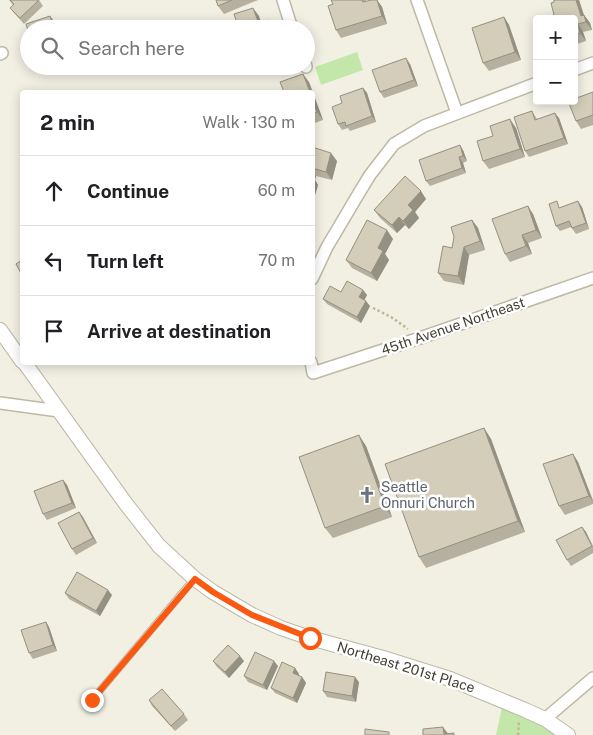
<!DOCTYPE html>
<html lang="en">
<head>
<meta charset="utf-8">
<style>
  :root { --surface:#fff; --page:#f2f2f2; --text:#202124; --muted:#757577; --line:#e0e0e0 }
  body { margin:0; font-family:"Public Sans",sans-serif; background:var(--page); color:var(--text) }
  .controls { position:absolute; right:15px; top:15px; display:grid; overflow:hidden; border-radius:5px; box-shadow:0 2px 12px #0003 }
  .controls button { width:45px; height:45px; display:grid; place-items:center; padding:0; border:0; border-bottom:1px solid var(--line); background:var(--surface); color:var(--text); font:25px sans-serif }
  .stop { position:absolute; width:15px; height:15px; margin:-11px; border:4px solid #fa5912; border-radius:50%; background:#fff }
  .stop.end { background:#fa5912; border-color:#fff; box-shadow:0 1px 5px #0008 }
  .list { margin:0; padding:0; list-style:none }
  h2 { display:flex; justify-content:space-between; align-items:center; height:65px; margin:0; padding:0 20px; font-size:21px }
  h2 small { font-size:16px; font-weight:400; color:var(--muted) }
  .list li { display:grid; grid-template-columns:32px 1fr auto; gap:15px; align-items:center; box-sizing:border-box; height:70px; padding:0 20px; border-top:1px solid var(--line) }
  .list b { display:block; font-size:19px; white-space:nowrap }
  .list em { font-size:16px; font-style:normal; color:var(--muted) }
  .icon { flex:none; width:28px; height:28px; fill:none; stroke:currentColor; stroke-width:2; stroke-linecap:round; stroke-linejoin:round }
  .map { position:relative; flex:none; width:593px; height:735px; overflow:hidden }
  .search { position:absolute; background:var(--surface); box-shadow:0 2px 12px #0003; left:20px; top:20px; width:295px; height:55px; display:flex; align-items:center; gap:12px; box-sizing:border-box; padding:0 18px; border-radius:28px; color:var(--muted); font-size:19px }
  .panel { position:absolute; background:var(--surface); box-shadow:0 2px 12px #0003; left:20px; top:90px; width:295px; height:275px; border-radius:5px }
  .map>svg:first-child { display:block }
</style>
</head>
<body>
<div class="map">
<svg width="593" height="735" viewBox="0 0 593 735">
  <rect width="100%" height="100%" fill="#f2f0e3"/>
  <!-- green -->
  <g fill="#c3e7ab">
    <polygon points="357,52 363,70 321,85 315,67"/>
    <polygon points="502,707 568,735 496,735"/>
  </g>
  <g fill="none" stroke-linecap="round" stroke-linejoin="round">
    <!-- service casing -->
    <g stroke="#bdb9a6" stroke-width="8">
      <polyline id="service" points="92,700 194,579"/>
    </g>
    <!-- minor casing -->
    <g stroke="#bdb9a6" stroke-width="14">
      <g id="minor">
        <polyline points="283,0 292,29"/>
        <polyline points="417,0 457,113"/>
        <polyline points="0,54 2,53"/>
        <polyline points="306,66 306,67"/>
        <polyline points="574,70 593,63"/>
        <polyline points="312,279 327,247 359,193 370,175 394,144 424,126 537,83"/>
        <polyline points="311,362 313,373 420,338 593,278"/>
        <polyline points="0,403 59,411"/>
        <polyline points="545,719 593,678"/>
      </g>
    </g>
    <!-- tertiary casing -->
    <g stroke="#bdb9a6" stroke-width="16">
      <g id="tertiary">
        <polyline points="0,330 22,361"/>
        <polyline points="24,362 126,504 159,546 195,579 213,592 252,615 281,628 310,638 383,658 450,679 525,710 545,719 568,735"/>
      </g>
    </g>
    <!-- path -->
    <g stroke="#bfb797" stroke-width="2.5" stroke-dasharray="2.5 2.5" stroke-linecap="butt">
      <polyline points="373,308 391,317 408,329"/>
      <polyline points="518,735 519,722"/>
    </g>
    <!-- service -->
    <use href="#service" stroke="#fff" stroke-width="5.5"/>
    <!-- minor -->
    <use href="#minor" stroke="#fff" stroke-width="11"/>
    <!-- tertiary -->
    <use href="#tertiary" stroke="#fff" stroke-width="14"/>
  </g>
  <!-- wall -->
  <g fill="#b5b09f">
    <polygon points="9,0 39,0 43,6 24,24 14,13 10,8 13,5"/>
    <polygon points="216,0 258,0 224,14 218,6"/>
    <polygon points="331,0 366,0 366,2 371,0 377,0 382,7 387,24 341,38 336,30 333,4"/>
    <polygon points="554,0 579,0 584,15 590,23 592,30 583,32 586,41 574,45 574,19 554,15"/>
    <polygon points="504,17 509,25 521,60 489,71 483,63"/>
    <polygon points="410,64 418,86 384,98 380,92"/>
    <polygon points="309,82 323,120 312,124 312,92"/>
    <polygon points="363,88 367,93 376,122 350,131 348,128 342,130 338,124 342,103"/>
    <polygon points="593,92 593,125 581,129 576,121"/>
    <polygon points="532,111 537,119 559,118 568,144 529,157 525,151"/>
    <polygon points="516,128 525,157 489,169 483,161 493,136"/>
    <polygon points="312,147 337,161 332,180 316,176 315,180 318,185 313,202"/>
    <polygon points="463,150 467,161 463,163 466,173 430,186 426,181"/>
    <polygon points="426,199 415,212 419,218 409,229 405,225 397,233 380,218 374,210"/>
    <polygon points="561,207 582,207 589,229 576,234 571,227 560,231 556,226"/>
    <polygon points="533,214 542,238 528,243 532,254 510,262 505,254"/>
    <polygon points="472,220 478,228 485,250 469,255 464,285 444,281 438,273 452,248"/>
    <polygon points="393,239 385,254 389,260 377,281 352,268 346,260"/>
    <polygon points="363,290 367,295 364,300 370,306 361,323 327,304 323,299 341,292"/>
    <polygon points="484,428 491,439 525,532 426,568 419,557"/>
    <polygon points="366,446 392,517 333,538 325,528"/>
    <polygon points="573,454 578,462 593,500 593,504 565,515 559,506"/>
    <polygon points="63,480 67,485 76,508 47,520 43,514"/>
    <polygon points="79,512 97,543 76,555 72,549"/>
    <polygon points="582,527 586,532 593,546 593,553 571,566 567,560"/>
    <polygon points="65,593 112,595 100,616 69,599"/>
    <polygon points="46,622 49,627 57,651 33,659 29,653"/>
    <polygon points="213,661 244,661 229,678 217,667"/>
    <polygon points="278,666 267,690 248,682 244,676"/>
    <polygon points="295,668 299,674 299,676 302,677 306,683 297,703 275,693 271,688"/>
    <polygon points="359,682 356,702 327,697 323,691"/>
    <polygon points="149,700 184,714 188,720 175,731 152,706"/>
  </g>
  <!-- shaded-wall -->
  <g fill="#949082">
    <polygon points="377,0 382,7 387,24 382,16"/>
    <polygon points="576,0 579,0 586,22 581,16"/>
    <polygon points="253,8 259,16 263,29 259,24"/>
    <polygon points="584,15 590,23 592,30 586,22"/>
    <polygon points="50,16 54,21 56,29 54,29"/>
    <polygon points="504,17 509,25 521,60 515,52"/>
    <polygon points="269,20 275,29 272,29"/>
    <polygon points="578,24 583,32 586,41 580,33"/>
    <polygon points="406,58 410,64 418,86 414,80"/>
    <polygon points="303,74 309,82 323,120 317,112 312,100 312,92 310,92"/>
    <polygon points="363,88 367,93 376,122 372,116"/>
    <polygon points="555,113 559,118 568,144 564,138"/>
    <polygon points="510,119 516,128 525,157 520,149"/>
    <polygon points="460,145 463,150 467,161 463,156"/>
    <polygon points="331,153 337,161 332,180 326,172"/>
    <polygon points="459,157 463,163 466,173 462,168"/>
    <polygon points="312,171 316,176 315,180 318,185 313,202"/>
    <polygon points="421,191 426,199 415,212 419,218 409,229 403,221 408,205"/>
    <polygon points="578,201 582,207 589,229 586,223"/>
    <polygon points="528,206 533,214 542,238 536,230"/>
    <polygon points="399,217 405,225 397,233 392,225"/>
    <polygon points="472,220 478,228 485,250 480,241"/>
    <polygon points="387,230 393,239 385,254 389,260 377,281 371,273 378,248"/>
    <polygon points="522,235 528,243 532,254 526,246"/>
    <polygon points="464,247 469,255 464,285 458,276"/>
    <polygon points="363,290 367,295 363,303 359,297"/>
    <polygon points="366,301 370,306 361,323 357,317"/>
    <polygon points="484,428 491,439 525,532 518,521"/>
    <polygon points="359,435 366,446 392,517 385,506"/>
    <polygon points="573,454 578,462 593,502 589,496"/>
    <polygon points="63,480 67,485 76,508 72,503"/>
    <polygon points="79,512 83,517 97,543 93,538"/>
    <polygon points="582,527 586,532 593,548 592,546"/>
    <polygon points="108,590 112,595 100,616 96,611"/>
    <polygon points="46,622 49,627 57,651 53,645"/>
    <polygon points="240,656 244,661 229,678 225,672"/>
    <polygon points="274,661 278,666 267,690 263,685"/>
    <polygon points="295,668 299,674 297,679 293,673"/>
    <polygon points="302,677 306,683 297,703 293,698"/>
    <polygon points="355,677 359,682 356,702 352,696"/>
    <polygon points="443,727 449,735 444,734"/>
  </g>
  <!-- building -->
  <g fill="#d3cdb9" stroke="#949082">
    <polygon points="10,0 39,0 20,18 10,8 14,4"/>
    <polygon points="216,0 232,0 218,6"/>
    <polygon points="331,0 362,0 363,2 371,0 377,0 382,16 336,30 328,6 333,4"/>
    <polygon points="554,0 576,0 581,16 584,15 586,22 578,24 580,33 574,35 574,19 542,19 554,15 551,3 554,2"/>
    <polygon points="253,8 259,24 269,20 272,29 239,29 234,14"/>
    <polygon points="50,16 54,29 29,29 29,34 26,24"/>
    <polygon points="504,17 515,52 483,63 472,28"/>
    <polygon points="406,58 414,80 380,92 372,70"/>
    <polygon points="303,74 310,92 284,92 280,82"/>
    <polygon points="363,88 372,116 346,126 345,122 338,124 332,107 342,103 340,96"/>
    <polygon points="593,92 593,115 576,121 568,101 574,101 574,99"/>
    <polygon points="312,100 317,112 312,114"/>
    <polygon points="532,111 535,120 555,113 564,138 525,151 514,117"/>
    <polygon points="510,119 520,149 483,161 477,141 493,136 490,126"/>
    <polygon points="460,145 463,156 459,157 462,168 426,181 419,160"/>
    <polygon points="312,147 331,153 326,172 312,168"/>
    <polygon points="405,176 421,191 408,205 413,210 403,221 399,217 392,225 374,210"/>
    <polygon points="557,201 559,208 578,201 586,223 572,228 569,221 556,226 549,204"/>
    <polygon points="528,206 536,230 522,235 526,246 505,254 492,219"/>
    <polygon points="367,220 387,230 378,248 383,251 371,273 346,260"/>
    <polygon points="472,220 480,241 464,247 458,276 438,273 443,246 452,248 454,237 451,227"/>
    <polygon points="22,260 22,275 16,264"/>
    <polygon points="347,281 363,290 359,297 366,301 357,317 323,299 330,286 341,292"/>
    <polygon points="484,428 518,521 419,557 385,464"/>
    <polygon points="359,435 385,506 325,528 299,457"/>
    <polygon points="573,454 589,496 559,506 543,464"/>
    <polygon points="63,480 72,503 43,514 34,491"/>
    <polygon points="79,512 93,538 72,549 58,523"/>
    <polygon points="582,527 592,546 567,560 556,540"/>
    <polygon points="77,572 108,590 96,611 65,593"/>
    <polygon points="46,622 53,645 29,653 21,630"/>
    <polygon points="228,645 240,656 225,672 213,661"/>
    <polygon points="255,652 274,661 263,685 244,676"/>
    <polygon points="282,662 295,668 293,673 302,677 293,698 271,688"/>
    <polygon points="326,672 355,677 352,696 323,691"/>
    <polygon points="162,689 184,714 171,726 149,700"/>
    <polygon points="443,727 444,734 454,733 454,735 423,735 423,729"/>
    <polygon points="365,729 389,732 389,735 365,735"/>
  </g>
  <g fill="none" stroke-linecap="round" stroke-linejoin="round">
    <!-- route -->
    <polyline stroke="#fa5912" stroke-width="6" points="92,700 195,579 213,592 252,615 310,638"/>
  </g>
  <!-- icons -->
  <defs>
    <g id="church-bare" transform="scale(1.35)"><path d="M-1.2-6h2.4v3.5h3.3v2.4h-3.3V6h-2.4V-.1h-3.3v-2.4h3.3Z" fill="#6b7280" stroke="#fff" stroke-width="2.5" paint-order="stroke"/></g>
  </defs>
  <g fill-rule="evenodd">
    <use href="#church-bare" x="367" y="495"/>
  </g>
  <g text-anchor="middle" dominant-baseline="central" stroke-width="5" stroke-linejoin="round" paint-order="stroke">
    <!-- street labels -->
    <g font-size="14" fill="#434033" stroke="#fff">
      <text transform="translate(453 326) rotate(-19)">45th Avenue Northeast</text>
      <text transform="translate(406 667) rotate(17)">Northeast 201st Place</text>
    </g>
    <!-- worship labels -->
    <g font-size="14" fill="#5b616d" stroke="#fff" text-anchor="start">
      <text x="381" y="487">Seattle<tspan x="381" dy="16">Onnuri Church</tspan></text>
    </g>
  </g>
</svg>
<div class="controls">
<button>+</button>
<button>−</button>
</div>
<div class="stop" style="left:310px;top:638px"></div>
<div class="stop end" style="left:92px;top:700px"></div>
<div class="search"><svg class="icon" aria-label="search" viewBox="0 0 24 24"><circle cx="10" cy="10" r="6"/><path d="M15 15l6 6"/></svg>Search here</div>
<section class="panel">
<h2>2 min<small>Walk · 130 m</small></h2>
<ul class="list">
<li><svg class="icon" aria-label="ahead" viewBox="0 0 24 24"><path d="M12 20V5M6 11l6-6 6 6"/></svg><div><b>Continue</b></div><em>60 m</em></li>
<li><svg class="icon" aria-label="left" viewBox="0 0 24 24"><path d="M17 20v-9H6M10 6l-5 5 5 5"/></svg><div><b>Turn left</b></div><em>70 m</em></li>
<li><svg class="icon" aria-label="arrive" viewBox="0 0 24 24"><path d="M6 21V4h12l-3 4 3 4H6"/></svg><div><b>Arrive at destination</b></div></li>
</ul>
</section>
</div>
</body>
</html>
